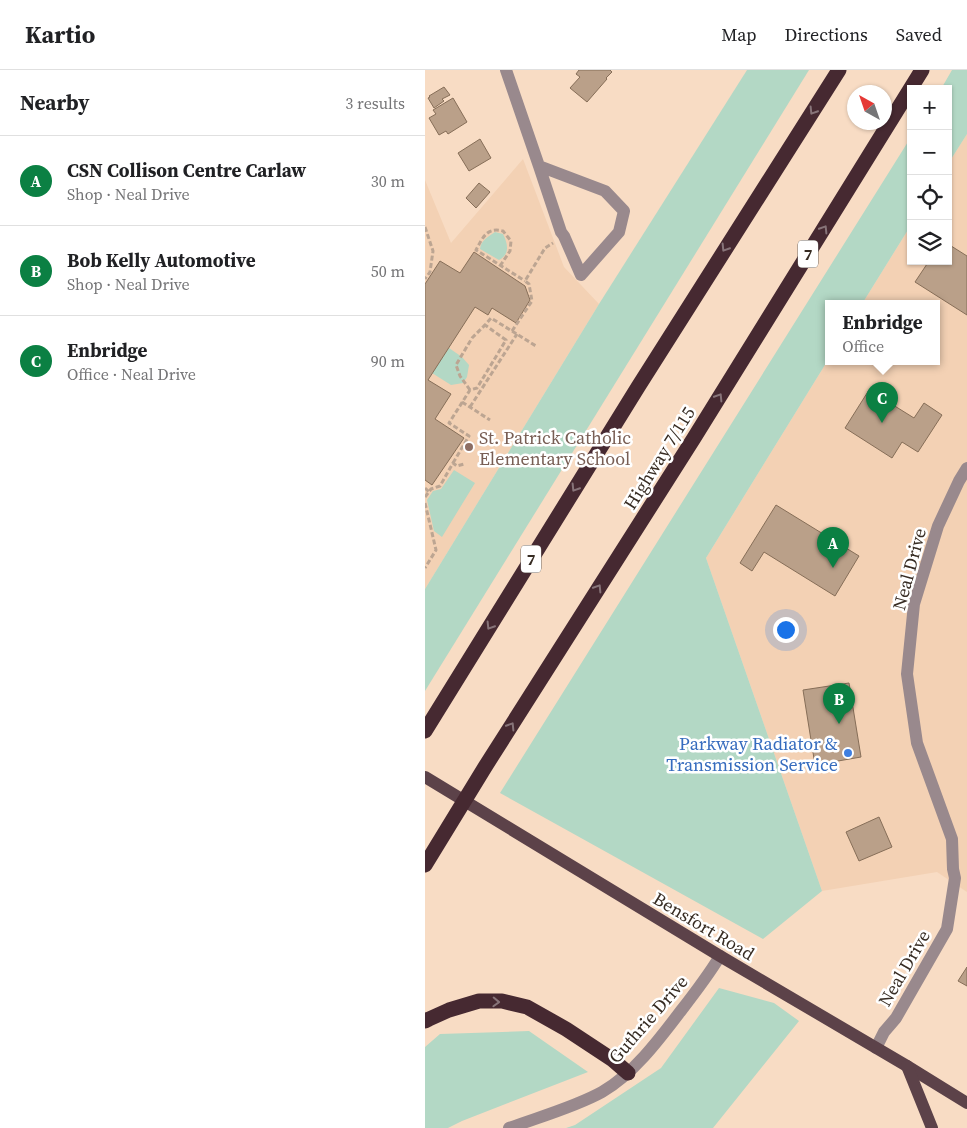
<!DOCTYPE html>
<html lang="en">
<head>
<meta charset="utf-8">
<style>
  :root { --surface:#fff; --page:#f6f6f6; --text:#202124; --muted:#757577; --line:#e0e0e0; --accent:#0b8043 }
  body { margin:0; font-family:"Source Serif 4",serif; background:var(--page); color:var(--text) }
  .controls { position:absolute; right:15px; top:15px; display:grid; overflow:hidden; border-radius:0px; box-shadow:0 1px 4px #0004 }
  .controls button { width:45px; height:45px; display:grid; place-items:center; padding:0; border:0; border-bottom:1px solid var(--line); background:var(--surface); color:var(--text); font:25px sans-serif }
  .compass { position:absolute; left:422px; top:15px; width:45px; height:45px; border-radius:50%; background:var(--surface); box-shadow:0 1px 4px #0004; rotate:320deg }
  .you { position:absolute; left:360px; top:559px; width:18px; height:18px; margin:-12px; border:4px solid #fff; border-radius:50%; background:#1a73e8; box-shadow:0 0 0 8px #1a73e833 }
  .badge { display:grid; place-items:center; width:32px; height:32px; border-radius:50%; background:var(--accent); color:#fff; font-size:16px; font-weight:700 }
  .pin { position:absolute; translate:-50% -41px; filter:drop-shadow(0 1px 2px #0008) }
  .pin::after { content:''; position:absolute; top:26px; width:18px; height:15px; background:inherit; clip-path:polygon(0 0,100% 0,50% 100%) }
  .popup { position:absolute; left:400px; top:230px; width:115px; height:65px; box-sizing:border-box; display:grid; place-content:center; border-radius:0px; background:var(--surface); filter:drop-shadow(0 1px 4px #0005); font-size:16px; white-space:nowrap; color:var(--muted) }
  .popup b { font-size:19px; color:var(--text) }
  .popup::after { content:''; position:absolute; left:50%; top:100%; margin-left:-10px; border:10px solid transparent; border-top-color:var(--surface) }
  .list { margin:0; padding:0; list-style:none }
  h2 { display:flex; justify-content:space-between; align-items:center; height:65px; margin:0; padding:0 20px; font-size:21px }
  h2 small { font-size:16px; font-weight:400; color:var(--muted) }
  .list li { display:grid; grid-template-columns:32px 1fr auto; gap:15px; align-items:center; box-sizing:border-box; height:90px; padding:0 20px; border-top:1px solid var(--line) }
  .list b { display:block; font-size:19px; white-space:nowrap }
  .list p { margin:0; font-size:16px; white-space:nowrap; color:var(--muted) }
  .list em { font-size:16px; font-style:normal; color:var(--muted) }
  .icon { flex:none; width:28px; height:28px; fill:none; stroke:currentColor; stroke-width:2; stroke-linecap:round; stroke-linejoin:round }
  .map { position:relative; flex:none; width:542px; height:1058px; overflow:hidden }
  header { display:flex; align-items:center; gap:30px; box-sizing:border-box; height:70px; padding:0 25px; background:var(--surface); border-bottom:1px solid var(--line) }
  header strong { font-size:24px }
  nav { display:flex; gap:28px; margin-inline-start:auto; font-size:18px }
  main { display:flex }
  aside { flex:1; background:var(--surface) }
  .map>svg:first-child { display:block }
</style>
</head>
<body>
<header>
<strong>Kartio</strong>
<nav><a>Map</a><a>Directions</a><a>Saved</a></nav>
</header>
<main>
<aside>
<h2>Nearby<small>3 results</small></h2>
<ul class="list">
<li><span class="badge">A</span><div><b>CSN Collison Centre Carlaw</b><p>Shop · Neal Drive</p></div><em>30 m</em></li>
<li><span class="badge">B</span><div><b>Bob Kelly Automotive</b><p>Shop · Neal Drive</p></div><em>50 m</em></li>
<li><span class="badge">C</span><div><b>Enbridge</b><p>Office · Neal Drive</p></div><em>90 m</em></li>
</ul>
</aside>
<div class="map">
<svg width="542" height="1058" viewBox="0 0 542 1058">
  <rect width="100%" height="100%" fill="#f8dcc4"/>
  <!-- built -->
  <g fill="#f3d1b4">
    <polygon points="542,64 542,822 512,802 397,821 281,488 403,290 403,292 511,292 511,234 437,234 486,155 486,191 523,191 523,94"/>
    <polygon points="98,89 139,197 174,234 0,519 0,110 26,173"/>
  </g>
  <!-- green -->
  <g fill="#b3d8c5">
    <polygon points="322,0 384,0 0,621 0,519 174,234"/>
    <polygon points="527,0 542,0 542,64 523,94 523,19 516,19"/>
    <polygon points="486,67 486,155 437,234 403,234 403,290 281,488 397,821 338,869 75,723"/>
    <path d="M70,162l8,2c5,10 7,20 -4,26l-19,-11c1,-9 8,-12 15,-17z"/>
    <polygon points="24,278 37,287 44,295 42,307 38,313 26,315 7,303"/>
    <polygon points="29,400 50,413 17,467 9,461 2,430 8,421 16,419"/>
    <polygon points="294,918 349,933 374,951 288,1058 141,1058 150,1055 236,998"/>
    <polygon points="104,961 163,1002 37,1051 23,1058 0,1058 0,977 15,964"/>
  </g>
  <!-- building -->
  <g fill="#baa089" stroke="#866e58">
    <polygon points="154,0 185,0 187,2 181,8 182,9 162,32 145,18 155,7 151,4"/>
    <polygon points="19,17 25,25 17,29 19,31 9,38 3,28 5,27 4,26"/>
    <polygon points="28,28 42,52 23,64 21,61 14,65 4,48 11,44 8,40"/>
    <polygon points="55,69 66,88 44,101 33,83"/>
    <polygon points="54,113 65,122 51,138 41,128"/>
    <polygon points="523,174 542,186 542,245 490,212 504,191 523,191"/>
    <polygon points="49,182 100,216 105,230 91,253 67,238 63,245 50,237 3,310 26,324 10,349 39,368 7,415 0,410 0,214 15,191 35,203"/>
    <polygon points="444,320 489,348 499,333 517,345 493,382 477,372 467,388 420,358"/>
    <polygon points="351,435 434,486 410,526 339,482 327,501 315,493"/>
    <polygon points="424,613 436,687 390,695 378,620"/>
    <polygon points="454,747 467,777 434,791 421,762"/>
    <polygon points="542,897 542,916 533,911"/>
  </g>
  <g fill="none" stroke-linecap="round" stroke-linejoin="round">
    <!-- path -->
    <g stroke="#bca592" stroke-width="3" stroke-dasharray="5 2.5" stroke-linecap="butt">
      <polyline points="0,157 8,181 5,202 0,209"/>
      <path d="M75,196l10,-15 1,-10 -8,-10c-16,-4 -20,6 -27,19l49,31"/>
      <polyline points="87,261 107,231 104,214 100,211 120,178 128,173"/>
      <polyline points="45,320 35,306 31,295 47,268 60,255"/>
      <polyline points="37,332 65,350"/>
      <polyline points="45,337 92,264"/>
      <polyline points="28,393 44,366 24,353 45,320 52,318 81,270 60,255 66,248 111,276"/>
      <polyline points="0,418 4,422"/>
      <polyline points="0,427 6,419 15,416 28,393 32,396 39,394"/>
      <polyline points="0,433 11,480 0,498"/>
    </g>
    <!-- minor -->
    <g stroke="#99898d" stroke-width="12">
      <polyline points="81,0 114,96 136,162 139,166 156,205 194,162 199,141 180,121 114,96"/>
      <polyline points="451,978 459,962 471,948 522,859 530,808 528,799 527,769 492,673 482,604 489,534 513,456 534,411 542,398"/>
      <path d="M84,1058c30,-11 66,-21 93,-36 31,-18 56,-51 78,-80 14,-18 28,-36 40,-56"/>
    </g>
    <!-- major -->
    <g stroke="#5c4249" stroke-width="12">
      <polyline points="0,707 295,886 482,996 542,1033"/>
      <polyline points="482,996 507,1058"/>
    </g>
    <!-- highway -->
    <g stroke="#462931" stroke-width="15">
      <polyline points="0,661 213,317 414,0"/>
      <polyline points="0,795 60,697 269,368 497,0"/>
      <polyline points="0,951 4,949 24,940 54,931 77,931 102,937 141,959 188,990 203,1003"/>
    </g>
  </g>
  <!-- one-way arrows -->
  <defs><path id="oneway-chevron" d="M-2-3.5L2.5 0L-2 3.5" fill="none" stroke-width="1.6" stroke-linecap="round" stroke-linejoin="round" transform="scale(1.25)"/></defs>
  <g stroke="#877479">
    <use href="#oneway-chevron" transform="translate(388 41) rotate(122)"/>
    <use href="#oneway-chevron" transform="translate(399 159) rotate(-58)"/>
    <use href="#oneway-chevron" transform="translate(300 178) rotate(122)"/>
    <use href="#oneway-chevron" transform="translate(294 327) rotate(-58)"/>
    <use href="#oneway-chevron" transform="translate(150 418) rotate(122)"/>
    <use href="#oneway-chevron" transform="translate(173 518) rotate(-58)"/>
    <use href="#oneway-chevron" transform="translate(65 556) rotate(122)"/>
    <use href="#oneway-chevron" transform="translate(86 656) rotate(-58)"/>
    <use href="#oneway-chevron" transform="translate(71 932) rotate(2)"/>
  </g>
  <!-- markers -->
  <circle fill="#8d6e63" stroke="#fff" stroke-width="2" cx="44" cy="377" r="5"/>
  <circle fill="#3f7fe0" stroke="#fff" stroke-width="2" cx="423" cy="683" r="5"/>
  <g text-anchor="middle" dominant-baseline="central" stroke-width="5" stroke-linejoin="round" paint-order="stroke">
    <!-- shield labels -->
    <g fill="#fff" stroke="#736b65" stroke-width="1">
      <rect x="373" y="170.5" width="20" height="27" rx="4"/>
      <rect x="96" y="475.5" width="20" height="27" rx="4"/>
    </g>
    <g font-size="16" font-weight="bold" fill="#372c23">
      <text x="383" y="184">7</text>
      <text x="106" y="489">7</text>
    </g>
    <!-- education labels -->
    <g font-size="18" fill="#785e54" stroke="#fff" text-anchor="start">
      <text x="54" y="367">St. Patrick Catholic<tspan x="54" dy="21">Elementary School</tspan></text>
    </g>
    <!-- street labels -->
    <g font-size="18" fill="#372c23" stroke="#fff">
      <text transform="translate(234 388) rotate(-58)">Highway 7/115</text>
      <text transform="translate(484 499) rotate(-75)">Neal Drive</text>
      <text transform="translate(279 856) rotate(31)">Bensfort Road</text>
      <text transform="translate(479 898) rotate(-60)">Neal Drive</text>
      <text transform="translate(223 949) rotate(-49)">Guthrie Drive</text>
    </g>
    <!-- shop labels -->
    <g font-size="18" fill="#366cbe" stroke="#fff" text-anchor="end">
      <text x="413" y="673">Parkway Radiator &amp;<tspan x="413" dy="21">Transmission Service</tspan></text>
    </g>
  </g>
</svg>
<div class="controls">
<button>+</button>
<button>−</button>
<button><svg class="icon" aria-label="locate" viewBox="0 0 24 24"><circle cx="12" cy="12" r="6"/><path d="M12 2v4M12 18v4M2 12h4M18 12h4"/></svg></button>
<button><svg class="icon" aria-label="layers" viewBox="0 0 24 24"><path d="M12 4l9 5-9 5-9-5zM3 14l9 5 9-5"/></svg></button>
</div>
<svg class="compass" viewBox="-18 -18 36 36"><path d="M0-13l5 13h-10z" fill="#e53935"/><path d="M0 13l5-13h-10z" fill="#757577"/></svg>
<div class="you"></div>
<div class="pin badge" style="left:408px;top:498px">A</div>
<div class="pin badge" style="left:414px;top:654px">B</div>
<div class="pin badge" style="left:457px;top:353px">C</div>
<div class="popup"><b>Enbridge</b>Office</div>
</div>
</main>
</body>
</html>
